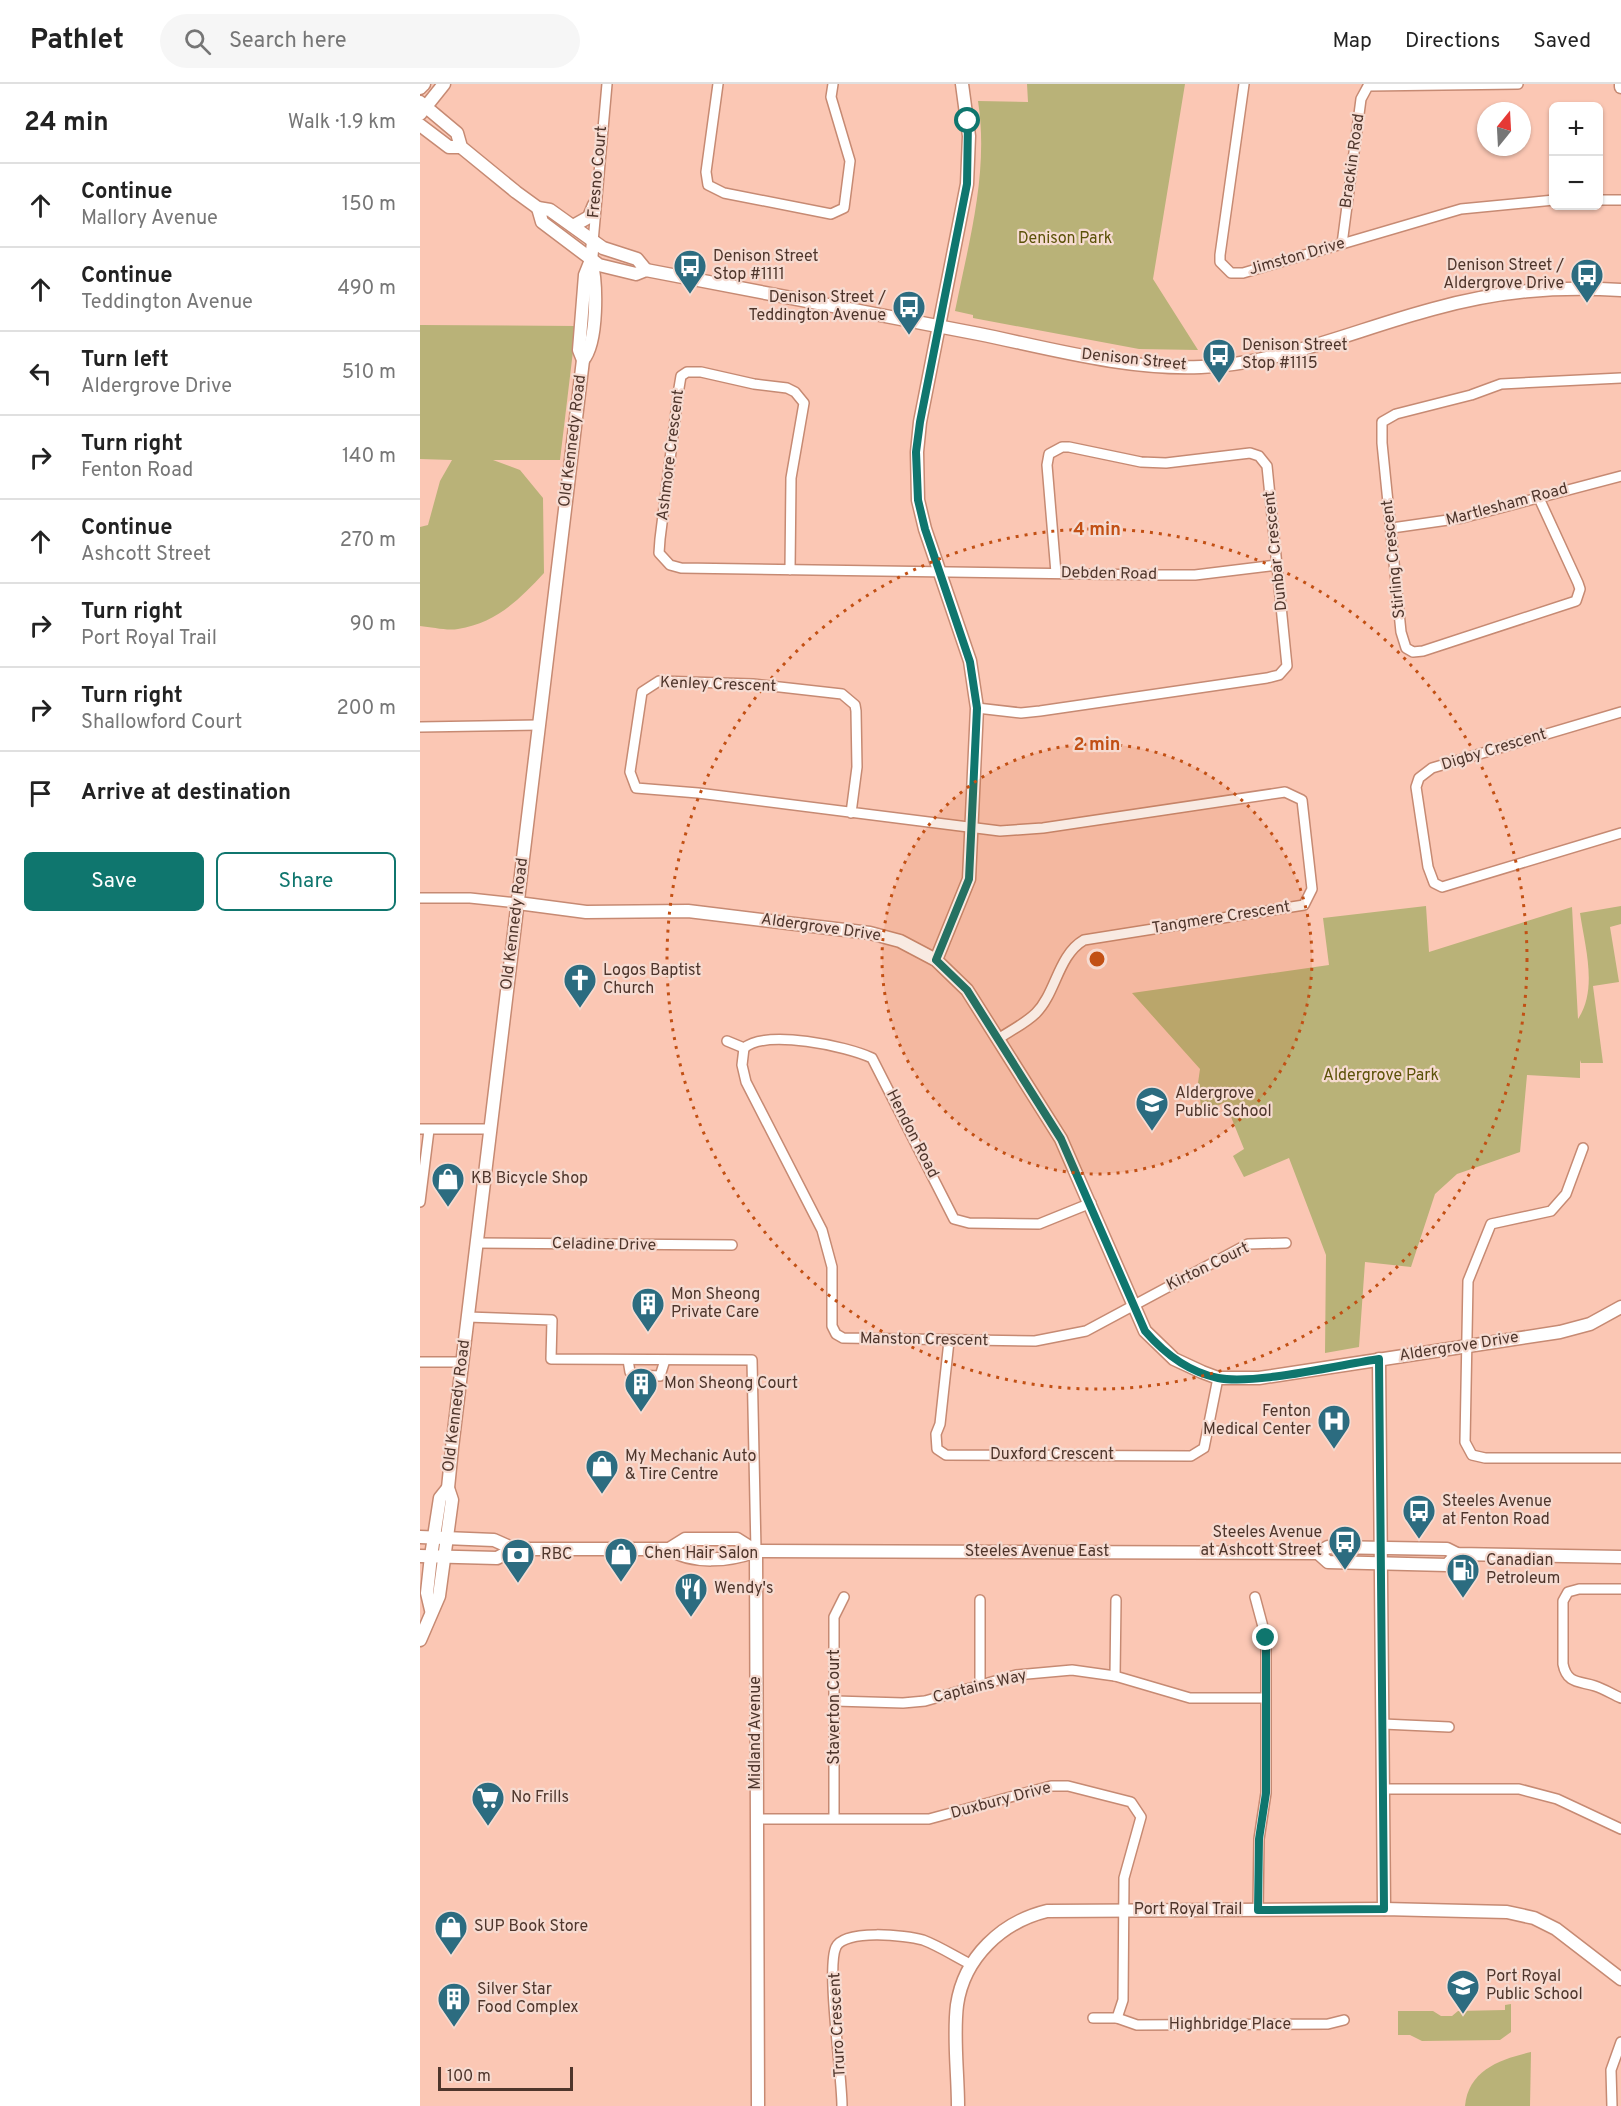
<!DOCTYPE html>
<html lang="en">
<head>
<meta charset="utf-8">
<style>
  :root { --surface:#fff; --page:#f6f6f6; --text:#222; --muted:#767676; --line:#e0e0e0; --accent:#0f766e }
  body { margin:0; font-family:Overpass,sans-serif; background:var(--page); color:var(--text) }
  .controls { position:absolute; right:18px; top:18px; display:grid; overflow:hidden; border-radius:9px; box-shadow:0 2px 4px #0004 }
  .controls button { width:54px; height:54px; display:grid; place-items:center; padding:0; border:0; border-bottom:2px solid var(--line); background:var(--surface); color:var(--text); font:30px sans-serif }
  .compass { position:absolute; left:1057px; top:18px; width:54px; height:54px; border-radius:50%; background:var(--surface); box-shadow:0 2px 4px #0004; rotate:18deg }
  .scale { position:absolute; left:18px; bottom:15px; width:135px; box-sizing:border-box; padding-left:6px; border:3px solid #4e352b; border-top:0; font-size:16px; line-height:21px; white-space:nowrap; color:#4e352b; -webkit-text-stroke:4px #f6dbd1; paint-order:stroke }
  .stop { position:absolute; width:18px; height:18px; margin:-14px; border:4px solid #0f766e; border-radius:50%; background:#fff }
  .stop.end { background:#0f766e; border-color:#fff; box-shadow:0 2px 6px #0008 }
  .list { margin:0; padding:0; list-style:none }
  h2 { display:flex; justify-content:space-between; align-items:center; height:78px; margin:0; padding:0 24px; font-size:26px }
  h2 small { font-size:20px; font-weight:400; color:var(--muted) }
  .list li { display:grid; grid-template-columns:39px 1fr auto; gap:18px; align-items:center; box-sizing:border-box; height:84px; padding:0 24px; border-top:2px solid var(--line) }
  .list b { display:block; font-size:22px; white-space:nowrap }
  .list p { margin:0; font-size:20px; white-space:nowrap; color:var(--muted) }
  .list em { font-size:20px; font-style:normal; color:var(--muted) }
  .actions { display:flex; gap:12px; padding:18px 24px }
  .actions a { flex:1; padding:14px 0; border:2px solid var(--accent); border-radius:9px; text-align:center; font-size:21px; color:var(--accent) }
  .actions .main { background:var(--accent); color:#fff }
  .icon { flex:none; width:33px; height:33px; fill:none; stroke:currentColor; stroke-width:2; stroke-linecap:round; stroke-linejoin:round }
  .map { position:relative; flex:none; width:1201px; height:2022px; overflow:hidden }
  header { display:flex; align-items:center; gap:36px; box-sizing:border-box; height:84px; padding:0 30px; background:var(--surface); border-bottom:2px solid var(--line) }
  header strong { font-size:28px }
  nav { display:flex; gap:33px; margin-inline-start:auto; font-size:21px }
  .search { width:420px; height:54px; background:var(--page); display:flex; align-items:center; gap:15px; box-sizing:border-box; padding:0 21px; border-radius:33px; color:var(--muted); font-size:22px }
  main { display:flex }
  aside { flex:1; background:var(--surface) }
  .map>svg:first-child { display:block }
</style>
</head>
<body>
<header>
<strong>Pathlet</strong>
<div class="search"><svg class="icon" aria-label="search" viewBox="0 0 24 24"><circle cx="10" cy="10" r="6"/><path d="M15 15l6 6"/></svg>Search here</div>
<nav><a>Map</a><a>Directions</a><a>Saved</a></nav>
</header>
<main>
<aside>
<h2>24 min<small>Walk · 1.9 km</small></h2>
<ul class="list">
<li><svg class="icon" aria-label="ahead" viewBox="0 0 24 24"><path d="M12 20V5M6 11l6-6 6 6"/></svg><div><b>Continue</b><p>Mallory Avenue</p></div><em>150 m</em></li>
<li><svg class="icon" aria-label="ahead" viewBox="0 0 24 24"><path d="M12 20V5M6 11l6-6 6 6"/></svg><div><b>Continue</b><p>Teddington Avenue</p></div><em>490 m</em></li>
<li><svg class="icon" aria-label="left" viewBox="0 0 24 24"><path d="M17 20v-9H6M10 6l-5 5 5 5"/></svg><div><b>Turn left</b><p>Aldergrove Drive</p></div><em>510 m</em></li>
<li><svg class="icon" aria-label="right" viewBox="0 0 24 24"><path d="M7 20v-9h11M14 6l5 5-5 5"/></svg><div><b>Turn right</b><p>Fenton Road</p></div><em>140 m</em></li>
<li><svg class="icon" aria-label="ahead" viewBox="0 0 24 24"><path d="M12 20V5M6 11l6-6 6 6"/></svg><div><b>Continue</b><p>Ashcott Street</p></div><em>270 m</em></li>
<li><svg class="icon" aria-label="right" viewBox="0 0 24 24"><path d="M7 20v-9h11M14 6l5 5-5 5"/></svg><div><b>Turn right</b><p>Port Royal Trail</p></div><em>90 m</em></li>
<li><svg class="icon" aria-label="right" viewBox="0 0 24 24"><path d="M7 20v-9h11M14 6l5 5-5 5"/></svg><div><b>Turn right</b><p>Shallowford Court</p></div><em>200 m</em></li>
<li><svg class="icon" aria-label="arrive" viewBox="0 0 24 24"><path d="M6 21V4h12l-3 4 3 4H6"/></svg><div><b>Arrive at destination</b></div></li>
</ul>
<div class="actions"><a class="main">Save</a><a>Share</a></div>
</aside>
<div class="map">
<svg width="1201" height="2022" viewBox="0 0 1201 2022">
  <rect width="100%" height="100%" fill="#fbc7b4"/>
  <!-- green -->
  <g fill="#b9b278">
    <path d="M607,0h158l-32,195 45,71 -59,-1 -166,-31v-3l-18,-4c14,-70 34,-139 23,-210l50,1z"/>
    <path d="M0,241l156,1 -16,134h-67l27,10 23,28 1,75c-25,27 -48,50 -86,56 -11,2 -26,-2 -38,-3v-99l8,-2 12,-44 12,-21 -32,-1z"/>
    <path d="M1006,822l3,46 143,-45 6,112c20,-30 7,-72 2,-106l41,-7v18l-11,3 9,55 -26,4 10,77h-22l-1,-3v18l-53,-3 -7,77 -63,22 -22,20 -24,73 -46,-5 -6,85 -34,6 1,-98 -37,-97 -45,19 -11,-21 11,-7 -19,-47 -23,12 -4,-31 2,-14 -68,-76 197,-28 -6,-47z"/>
    <polygon points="1091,1920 1091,1948 1080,1956 1002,1957 990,1951 978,1951 978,1927 1013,1927 1021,1932 1032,1932 1038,1927 1085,1926 1085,1921"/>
    <path d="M1111,1968l-1,54h-65c3,-36 36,-47 66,-54z"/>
  </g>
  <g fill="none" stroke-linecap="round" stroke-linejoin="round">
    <!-- street casing -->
    <g stroke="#c68a73" stroke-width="12">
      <g id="street">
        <polyline points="298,0 286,88 288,101 304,109 411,130 424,124 430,77 411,13 413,0"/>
        <polyline points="824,0 800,171 800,178 811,189 823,189 1041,125 1134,116"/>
        <polyline points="1178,116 1201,116"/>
        <polyline points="173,158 187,0"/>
        <polyline points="922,160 941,15 948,2 1098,0"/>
        <polyline points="1118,412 1158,499 1160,505 1156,517 1003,567 993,568 986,564 981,548 962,359 962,338 976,330 1051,311 1081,300 1201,294"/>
        <polyline points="972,444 1042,434 1201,392"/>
        <polyline points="370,486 371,394 384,319 375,308 367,304 334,300 281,288 267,288 261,292 259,304 240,455 239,469 250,481 261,484 735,491 775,491 857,481"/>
        <polyline points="557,624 601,629 620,627 847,594 859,591 867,582 847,382 839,372 830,369 746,379 721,378 649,363 642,363 629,370 627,381 636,489"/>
        <polyline points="1201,628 1012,684 999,694 996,703 1008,783 1014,799 1022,803 1201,749"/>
        <polyline points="0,643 119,641"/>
        <path d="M431,729l6,-46 -1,-56 -1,-6 -13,-11 -89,-10 -94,-3 -17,11 -12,80 6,16 62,5 302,38 43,-3 242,-36 17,8 10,89 -8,16 -220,35c-26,15 -28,53 -48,73 -10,10 -26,18 -38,26"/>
        <polyline points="0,814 50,814 98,819"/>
        <polyline points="307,957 324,964"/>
        <polyline points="324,964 322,981 326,998 402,1146 412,1183 412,1242 416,1250 423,1254 615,1257 666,1247 828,1160 866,1159"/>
        <path d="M324,964c23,-19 102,-2 128,10l82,161 15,4 70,1 52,-21"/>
        <polyline points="0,1045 70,1045"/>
        <polyline points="1163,1064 1146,1110 1131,1127 1071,1140 1048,1197 1045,1358 1052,1371 1065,1374 1201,1374"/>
        <polyline points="0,1118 9,1046"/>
        <polyline points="56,1159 312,1161"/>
        <polyline points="48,1233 132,1236 131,1275 332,1276 336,1467"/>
        <polyline points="529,1257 520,1340 516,1350 517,1365 526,1371 771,1372 784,1364 798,1294"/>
        <polyline points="208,1276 210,1288 214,1291 240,1292 245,1276"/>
        <polyline points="0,1278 42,1278"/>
        <path d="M1201,1505h-42l-11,3 -5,9v63c4,20 16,17 32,22 9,3 17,8 26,12"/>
        <polyline points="835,1513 846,1554 846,1709 839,1755 838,1826"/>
        <polyline points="560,1516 560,1600"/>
        <polyline points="695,1592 696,1516"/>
        <polyline points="415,1617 483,1619 505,1617 596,1591 652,1586 695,1592 770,1614 845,1614"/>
        <polyline points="963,1640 1029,1643"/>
        <polyline points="963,1705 1099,1705 1137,1715 1201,1745"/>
        <polyline points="414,1734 414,1533 424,1513"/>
        <polyline points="337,1735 509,1735 631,1702 648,1702 711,1718 721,1733 704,1794 703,1916 697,1934 717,1941 908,1940 924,1936"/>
        <polyline points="673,1934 697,1934"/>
        <path d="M422,2022c0,-32 -16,-138 -6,-159 8,-18 70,-12 87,-7 16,6 33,17 49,25"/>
        <polyline points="1192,2022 1191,1986 1201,1958"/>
      </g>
    </g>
    <!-- secondary casing -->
    <g stroke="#c68a73" stroke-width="15">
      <g id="secondary">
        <polyline points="1201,0 1201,3"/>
        <polyline points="0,4 4,0"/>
        <polyline points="0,18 37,49 41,63 96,108 118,124 130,126 183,164 217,175 226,186"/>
        <polyline points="0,30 24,0"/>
        <polyline points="0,41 29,63 41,63"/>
        <path d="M118,124l4,14 57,43 37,9 10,-4c111,21 222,42 333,64 73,15 148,36 222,33 80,-3 156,-38 232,-58 65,-18 121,-23 188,-19"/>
        <polyline points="153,142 169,133 174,121"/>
        <path d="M163,276c15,-18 14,-77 8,-100"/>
        <polyline points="98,819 166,828 268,827 450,849 480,857 516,876 547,906 641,1055 725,1247 754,1275 782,1288 798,1294 839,1294 1140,1248 1170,1240 1201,1223"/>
        <polyline points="516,876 549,795 557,624 550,577 505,445 498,416 497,368 500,338 547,100 549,52 542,0"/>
        <polyline points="959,1275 964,1825"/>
        <polyline points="0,1453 74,1456 94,1465 249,1465 265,1455 317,1455 336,1467"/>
        <path d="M249,1465c24,15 60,12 87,2l562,2 10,-6 119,2 10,5 164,3"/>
        <polyline points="336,1467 338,2022"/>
        <polyline points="898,1469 908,1478 1027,1481 1037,1470"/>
        <polyline points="0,1472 77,1474 94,1465"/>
        <polyline points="11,1526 7,1509 11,1472 20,1414 28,1404"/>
        <polyline points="0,1556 19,1512 32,1416 28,1404 32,1364 163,276 159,266 165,191 171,176 173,158"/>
        <path d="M538,2022c0,-33 -5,-69 -1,-101 7,-48 45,-83 90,-94l337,-2 123,3 27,6 22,11 65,50"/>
      </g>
    </g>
    <!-- street -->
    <use href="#street" stroke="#fff" stroke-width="9"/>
    <!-- secondary -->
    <use href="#secondary" stroke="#fff" stroke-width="12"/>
  </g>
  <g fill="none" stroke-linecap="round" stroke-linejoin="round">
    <!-- route -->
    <path stroke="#0f766e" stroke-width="8" d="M548,37l-1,63 -47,238 -4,30 2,48 7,29 45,133 7,46 -8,171 -33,81 31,30 94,149 84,192c19,22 44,41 73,47 37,7 121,-13 161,-19l5,550 -126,1 1,-71 7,-46v-155"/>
  </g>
  <!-- distance rings -->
  <circle cx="677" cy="875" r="215" fill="#c25014" fill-opacity=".12"/>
  <g fill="none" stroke="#c25014" stroke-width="3" stroke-dasharray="3 6">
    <circle cx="677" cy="875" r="215"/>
    <circle cx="677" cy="875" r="430"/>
  </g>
  <!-- icons -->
  <defs>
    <g id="bus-pin" transform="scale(1.725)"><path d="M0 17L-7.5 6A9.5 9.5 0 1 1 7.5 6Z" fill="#2c6c80" stroke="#f6dbd1"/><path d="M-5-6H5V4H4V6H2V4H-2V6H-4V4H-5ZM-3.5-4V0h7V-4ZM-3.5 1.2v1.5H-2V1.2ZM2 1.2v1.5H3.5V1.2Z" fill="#fff"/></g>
    <g id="church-pin" transform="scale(1.725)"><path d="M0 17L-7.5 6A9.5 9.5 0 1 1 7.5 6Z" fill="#2c6c80" stroke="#f6dbd1"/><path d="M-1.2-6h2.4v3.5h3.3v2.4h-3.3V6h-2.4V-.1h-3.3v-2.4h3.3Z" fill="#fff"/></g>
    <g id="school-pin" transform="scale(1.725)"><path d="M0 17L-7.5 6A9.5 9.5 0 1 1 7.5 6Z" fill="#2c6c80" stroke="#f6dbd1"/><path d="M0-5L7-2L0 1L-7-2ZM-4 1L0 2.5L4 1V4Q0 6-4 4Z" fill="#fff"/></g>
    <g id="shop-pin" transform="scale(1.725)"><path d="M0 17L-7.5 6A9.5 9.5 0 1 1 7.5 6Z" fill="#2c6c80" stroke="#f6dbd1"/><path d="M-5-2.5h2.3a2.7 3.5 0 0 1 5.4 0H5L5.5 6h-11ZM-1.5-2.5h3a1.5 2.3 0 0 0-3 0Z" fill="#fff"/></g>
    <g id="building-pin" transform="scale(1.725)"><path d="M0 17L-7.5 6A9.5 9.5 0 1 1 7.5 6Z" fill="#2c6c80" stroke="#f6dbd1"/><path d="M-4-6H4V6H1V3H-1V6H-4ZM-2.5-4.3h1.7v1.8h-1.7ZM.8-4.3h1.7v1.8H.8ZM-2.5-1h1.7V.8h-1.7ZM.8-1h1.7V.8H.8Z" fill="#fff"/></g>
    <g id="hospital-pin" transform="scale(1.725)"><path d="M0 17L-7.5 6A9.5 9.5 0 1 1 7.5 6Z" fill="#2c6c80" stroke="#f6dbd1"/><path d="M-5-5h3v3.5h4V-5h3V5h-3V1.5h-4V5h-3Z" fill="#fff"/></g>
    <g id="bank-pin" transform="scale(1.725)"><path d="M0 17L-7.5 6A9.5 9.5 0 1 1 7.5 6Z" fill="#2c6c80" stroke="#f6dbd1"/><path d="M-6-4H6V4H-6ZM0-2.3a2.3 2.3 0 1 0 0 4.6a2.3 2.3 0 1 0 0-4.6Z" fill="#fff"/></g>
    <g id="fuel-pin" transform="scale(1.725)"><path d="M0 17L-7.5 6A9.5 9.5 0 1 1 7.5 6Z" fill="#2c6c80" stroke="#f6dbd1"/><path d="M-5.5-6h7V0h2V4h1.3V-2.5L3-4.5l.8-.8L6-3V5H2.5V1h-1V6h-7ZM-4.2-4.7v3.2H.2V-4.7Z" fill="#fff"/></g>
    <g id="restaurant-pin" transform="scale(1.725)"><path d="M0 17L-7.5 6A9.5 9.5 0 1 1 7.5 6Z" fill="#2c6c80" stroke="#f6dbd1"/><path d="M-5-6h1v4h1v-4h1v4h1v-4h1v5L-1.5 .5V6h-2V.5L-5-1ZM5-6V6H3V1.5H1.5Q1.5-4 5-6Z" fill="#fff"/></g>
    <g id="supermarket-pin" transform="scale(1.725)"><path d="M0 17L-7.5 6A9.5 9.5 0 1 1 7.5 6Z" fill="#2c6c80" stroke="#f6dbd1"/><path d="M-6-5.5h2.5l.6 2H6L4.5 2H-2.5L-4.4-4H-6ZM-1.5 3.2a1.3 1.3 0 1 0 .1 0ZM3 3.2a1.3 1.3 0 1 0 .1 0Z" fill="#fff"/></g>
  </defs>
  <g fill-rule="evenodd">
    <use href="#bus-pin" x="270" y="182"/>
    <use href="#bus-pin" x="1167" y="191"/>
    <use href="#bus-pin" x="489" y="223"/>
    <use href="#bus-pin" x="799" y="271"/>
    <use href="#church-pin" x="160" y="896"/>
    <use href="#school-pin" x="732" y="1019"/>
    <use href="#shop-pin" x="28" y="1095"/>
    <use href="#building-pin" x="228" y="1220"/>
    <use href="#building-pin" x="221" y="1300"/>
    <use href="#hospital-pin" x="914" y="1337"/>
    <use href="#shop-pin" x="182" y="1382"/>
    <use href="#bus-pin" x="999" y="1427"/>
    <use href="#bus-pin" x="925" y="1458"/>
    <use href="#shop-pin" x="201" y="1470"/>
    <use href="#bank-pin" x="98" y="1471"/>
    <use href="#fuel-pin" x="1043" y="1486"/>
    <use href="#restaurant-pin" x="271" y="1505"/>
    <use href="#supermarket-pin" x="68" y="1714"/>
    <use href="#shop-pin" x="31" y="1843"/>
    <use href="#school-pin" x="1043" y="1902"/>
    <use href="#building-pin" x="34" y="1915"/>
  </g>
  <g text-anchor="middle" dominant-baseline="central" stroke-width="4.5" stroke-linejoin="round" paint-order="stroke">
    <!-- street labels -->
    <g font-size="16" fill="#4e352b" stroke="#f6dbd1">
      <text transform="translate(933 77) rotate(-82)">Brackin Road</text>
      <text transform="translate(178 88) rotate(-85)">Fresno Court</text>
      <text transform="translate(877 173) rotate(-16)">Jimston Drive</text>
      <text transform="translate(714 276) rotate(6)">Denison Street</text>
      <text transform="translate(153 357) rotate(-83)">Old Kennedy Road</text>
      <text transform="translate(251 371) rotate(-83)">Ashmore Crescent</text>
      <text transform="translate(1087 421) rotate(-15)">Martlesham Road</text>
      <text transform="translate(856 467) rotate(-96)">Dunbar Crescent</text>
      <text transform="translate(974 475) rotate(-96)">Stirling Crescent</text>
      <text transform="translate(689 490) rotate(1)">Debden Road</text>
      <text transform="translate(298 601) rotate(2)">Kenley Crescent</text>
      <text transform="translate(1074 666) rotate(-17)">Digby Crescent</text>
      <text transform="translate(801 834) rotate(-9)">Tangmere Crescent</text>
      <text transform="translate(95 840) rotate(-83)">Old Kennedy Road</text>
      <text transform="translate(401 844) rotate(8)">Aldergrove Drive</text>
      <text transform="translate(492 1050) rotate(63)">Hendon Road</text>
      <text transform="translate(184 1161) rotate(1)">Celadine Drive</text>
      <text transform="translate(788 1183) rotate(-26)">Kirton Court</text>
      <text transform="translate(504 1256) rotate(1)">Manston Crescent</text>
      <text transform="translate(1039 1263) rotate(-9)">Aldergrove Drive</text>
      <text transform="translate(37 1322) rotate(-83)">Old Kennedy Road</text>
      <text x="632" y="1371">Duxford Crescent</text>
      <text x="617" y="1468">Steeles Avenue East</text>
      <text transform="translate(560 1603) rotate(-14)">Captains Way</text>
      <text transform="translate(415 1623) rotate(-90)">Staverton Court</text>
      <text transform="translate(336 1649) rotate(-90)">Midland Avenue</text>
      <text transform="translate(581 1717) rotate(-15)">Duxbury Drive</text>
      <text x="768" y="1826">Port Royal Trail</text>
      <text transform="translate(418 1941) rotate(-93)">Truro Crescent</text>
      <text x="810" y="1941">Highbridge Place</text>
    </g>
    <!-- park labels -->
    <g font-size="16" fill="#5b5208" stroke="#f6dbd1">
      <text x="645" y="155">Denison Park</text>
      <text x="961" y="992">Aldergrove Park</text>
    </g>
    <!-- poi labels -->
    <g font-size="16" fill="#4e352b" stroke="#f6dbd1" text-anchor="start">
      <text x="293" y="173">Denison Street<tspan x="293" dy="18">Stop #1111</tspan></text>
      <text x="1144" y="182" text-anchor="end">Denison Street /<tspan x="1144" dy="18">Aldergrove Drive</tspan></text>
      <text x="466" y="214" text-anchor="end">Denison Street /<tspan x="466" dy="18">Teddington Avenue</tspan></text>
      <text x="822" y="262">Denison Street<tspan x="822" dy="18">Stop #1115</tspan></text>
      <text x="183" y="887">Logos Baptist<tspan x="183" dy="18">Church</tspan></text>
      <text x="755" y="1010">Aldergrove<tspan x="755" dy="18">Public School</tspan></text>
      <text x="51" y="1095">KB Bicycle Shop</text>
      <text x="251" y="1211">Mon Sheong<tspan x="251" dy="18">Private Care</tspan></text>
      <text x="244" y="1300">Mon Sheong Court</text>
      <text x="891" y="1328" text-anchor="end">Fenton<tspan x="891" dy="18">Medical Center</tspan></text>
      <text x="205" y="1373">My Mechanic Auto<tspan x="205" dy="18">&amp; Tire Centre</tspan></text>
      <text x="1022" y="1418">Steeles Avenue<tspan x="1022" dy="18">at Fenton Road</tspan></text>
      <text x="902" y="1449" text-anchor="end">Steeles Avenue<tspan x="902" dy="18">at Ashcott Street</tspan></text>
      <text x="224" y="1470">Chen Hair Salon</text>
      <text x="121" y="1471">RBC</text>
      <text x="1066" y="1477">Canadian<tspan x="1066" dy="18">Petroleum</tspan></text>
      <text x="294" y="1505">Wendy's</text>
      <text x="91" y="1714">No Frills</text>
      <text x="54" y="1843">SUP Book Store</text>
      <text x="1066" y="1893">Port Royal<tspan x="1066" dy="18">Public School</tspan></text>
      <text x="57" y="1906">Silver Star<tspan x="57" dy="18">Food Complex</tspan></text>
    </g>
  </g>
  <circle cx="677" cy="875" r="9" fill="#c25014" stroke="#f6dbd1" stroke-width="3"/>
  <g font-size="18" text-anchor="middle" font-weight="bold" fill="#c25014" stroke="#f6dbd1" stroke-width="4.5" stroke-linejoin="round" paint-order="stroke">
    <text x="677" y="451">4 min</text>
    <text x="677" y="666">2 min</text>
  </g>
</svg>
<div class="controls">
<button>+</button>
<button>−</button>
</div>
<svg class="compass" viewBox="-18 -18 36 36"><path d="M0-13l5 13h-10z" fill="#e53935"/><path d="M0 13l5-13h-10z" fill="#767676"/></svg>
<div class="scale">100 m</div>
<div class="stop" style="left:548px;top:37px"></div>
<div class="stop end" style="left:846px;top:1554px"></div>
</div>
</main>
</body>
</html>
